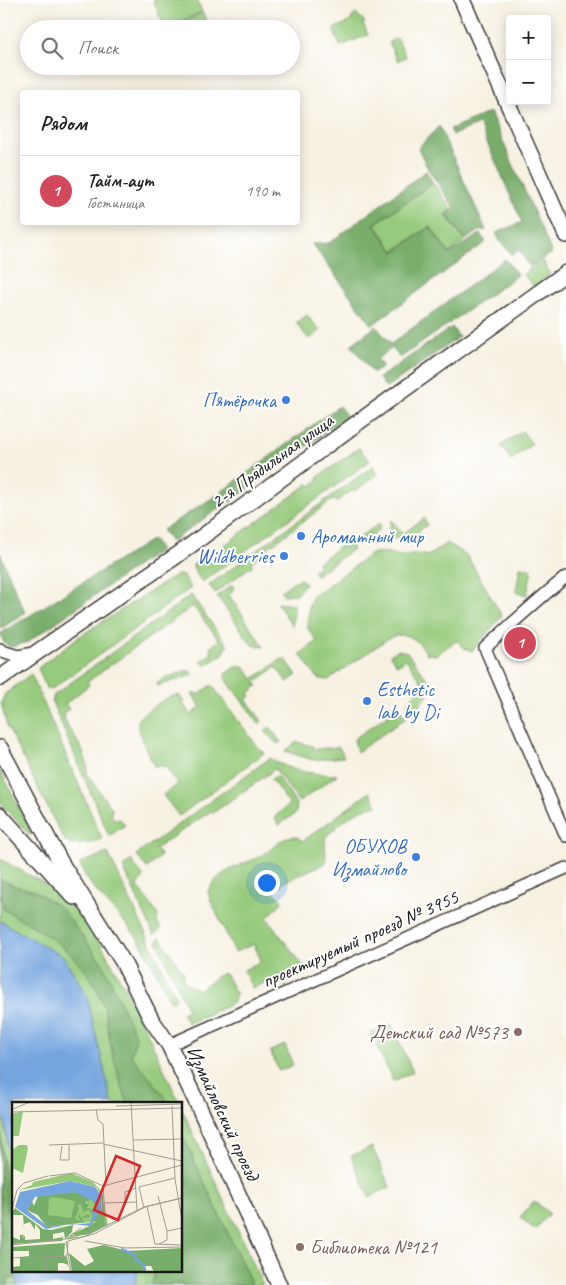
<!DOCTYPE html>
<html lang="ru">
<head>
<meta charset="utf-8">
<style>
  :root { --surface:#fff; --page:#f6f6f6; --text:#222; --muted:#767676; --line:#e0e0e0; --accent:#d1495b }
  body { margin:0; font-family:Caveat,sans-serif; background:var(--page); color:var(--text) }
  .controls { position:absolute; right:15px; top:15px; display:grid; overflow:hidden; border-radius:5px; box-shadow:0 2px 12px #0003 }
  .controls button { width:45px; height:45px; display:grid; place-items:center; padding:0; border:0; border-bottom:1px solid var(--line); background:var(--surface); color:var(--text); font:25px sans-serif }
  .you { position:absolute; left:266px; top:882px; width:18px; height:18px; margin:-12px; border:4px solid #fff; border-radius:50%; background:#1a73e8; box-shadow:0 0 0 8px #1a73e833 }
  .badge { display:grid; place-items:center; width:32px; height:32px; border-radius:50%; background:var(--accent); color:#fff; font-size:16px; font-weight:700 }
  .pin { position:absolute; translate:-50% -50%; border:2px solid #fff; box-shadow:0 1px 5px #0006 }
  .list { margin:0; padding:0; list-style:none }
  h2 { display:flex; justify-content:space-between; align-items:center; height:65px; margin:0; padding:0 20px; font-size:21px }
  h2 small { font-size:16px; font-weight:400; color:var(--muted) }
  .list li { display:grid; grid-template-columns:32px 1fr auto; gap:15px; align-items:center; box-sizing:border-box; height:70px; padding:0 20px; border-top:1px solid var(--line) }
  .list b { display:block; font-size:19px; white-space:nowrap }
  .list p { margin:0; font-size:16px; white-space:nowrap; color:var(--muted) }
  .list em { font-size:16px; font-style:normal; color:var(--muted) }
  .icon { flex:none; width:28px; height:28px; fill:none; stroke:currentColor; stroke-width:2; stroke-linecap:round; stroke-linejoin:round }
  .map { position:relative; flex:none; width:566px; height:1285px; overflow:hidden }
  .search { position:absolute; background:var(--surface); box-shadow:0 2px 12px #0003; left:20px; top:20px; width:280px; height:55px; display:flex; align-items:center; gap:12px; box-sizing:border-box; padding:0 18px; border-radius:28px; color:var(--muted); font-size:19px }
  .panel { position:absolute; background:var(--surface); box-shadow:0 2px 12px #0003; left:20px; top:90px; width:280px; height:135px; border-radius:5px }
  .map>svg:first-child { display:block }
</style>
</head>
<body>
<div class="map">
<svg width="566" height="1285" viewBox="0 0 566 1285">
  <rect width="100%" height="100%" fill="#fff"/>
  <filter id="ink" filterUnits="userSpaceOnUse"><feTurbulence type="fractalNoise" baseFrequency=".02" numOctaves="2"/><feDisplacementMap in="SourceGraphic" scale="10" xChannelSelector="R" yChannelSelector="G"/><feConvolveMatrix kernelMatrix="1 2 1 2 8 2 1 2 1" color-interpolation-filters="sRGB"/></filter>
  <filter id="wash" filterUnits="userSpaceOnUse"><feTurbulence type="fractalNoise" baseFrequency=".0096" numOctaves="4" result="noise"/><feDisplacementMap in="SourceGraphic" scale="20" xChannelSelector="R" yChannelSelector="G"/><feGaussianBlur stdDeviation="1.12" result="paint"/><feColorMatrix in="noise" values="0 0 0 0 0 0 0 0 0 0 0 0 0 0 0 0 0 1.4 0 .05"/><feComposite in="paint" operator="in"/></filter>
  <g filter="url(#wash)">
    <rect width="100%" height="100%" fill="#f7f1e2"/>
    <!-- green -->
    <g fill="#96ca7b" stroke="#59734c">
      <polygon points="153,0 197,0 202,12 165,28"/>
      <polygon points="203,13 209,29 166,29"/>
      <polygon points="356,13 365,22 363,23 368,35 340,46 333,29 349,22"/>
      <polygon points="397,38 406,57 397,61 389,42"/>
      <polygon points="433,183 452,210 446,215 465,241 449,253 430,226 394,251 375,224"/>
      <polygon points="543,261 550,274 534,287 523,274"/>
      <polygon points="307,315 320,331 309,339 296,323"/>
      <polygon points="522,431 532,444 511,460 501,446"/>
      <polygon points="359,448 370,461 202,582 194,570 193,565 222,547 308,484 311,486 318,480 318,477"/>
      <polygon points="373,466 378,474 355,491 353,490 337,501 332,500 265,550 251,563 253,565 215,593 209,585"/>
      <polygon points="424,518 427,525 407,539 391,538 389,535 391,520 403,534"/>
      <polygon points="380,523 379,530 364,541 361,536"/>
      <polygon points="349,543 353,549 316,575 313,570 319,566 317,563 342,545 344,547"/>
      <path d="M447,543l20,13 35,60 -30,35 -8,-3 -6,-7 -4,1 -18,13 -9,-1c-10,-15 -20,-24 -38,-16l-61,42 -11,-2 -17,-24 17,-13 -9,-12 1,-24 4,-9 58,-42c12,-4 21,1 33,2 10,0 13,-4 24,0z"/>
      <polygon points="520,567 532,569 527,595 516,592"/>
      <polygon points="178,574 184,577 191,588 52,689 48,690 46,688 38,668 77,638"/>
      <polygon points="301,579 305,583 297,594 284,595 281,591 293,582"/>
      <polygon points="232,585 234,588 232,589 233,591 229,595 264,647 252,645 217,596"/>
      <path d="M191,595l37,51 -5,8 -18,12 -4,-5 11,-8 -2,-5 9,-8 -26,-34 -106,76 2,3 -24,19 4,5 -6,4c5,21 27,38 24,61l25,35 -1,6 4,4h5l5,6 -16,11 -57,-134 2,-7z"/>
      <polygon points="277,603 295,605 292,625"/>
      <polygon points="398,650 407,652 429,682 428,695 413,712 407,703 423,684 406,659 397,665 390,655"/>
      <polygon points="282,659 286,660 297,675 287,682 276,667 255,682 258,685 249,693 251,696 246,699 262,721 259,724 225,678 225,674 236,666 244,666 253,679"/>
      <polygon points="189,670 193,675 158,686 156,684 167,677"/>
      <polygon points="31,674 102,839 91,843 71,845 64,840 7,726 1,703 5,694"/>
      <path d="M212,685l42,57 10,11 -85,63 -16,-21 15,-11 -13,-18h-11c-4,-9 -20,-40 -15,-48 3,-4 11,-8 15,-12 8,-5 15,-10 25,-11l5,7 -1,2 8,11 10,-8 -9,-13 1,-1 7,1z"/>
      <polygon points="398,708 406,718 357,752 354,739"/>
      <polygon points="270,727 281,742 277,744 265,731"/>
      <polygon points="297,742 312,746 315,749 339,747 344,757 313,760 285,751"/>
      <path d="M270,758c22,14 42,16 67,17l-38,27 -24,-33 -62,44 -2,-2 -56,38 6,7 -14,12 -11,-13z"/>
      <polygon points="0,769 32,834 30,835 0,803"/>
      <polygon points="277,776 297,805 296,813 279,825 274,818 289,804 271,779"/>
      <path d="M370,792l7,13c-22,5 -36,17 -52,33l1,25 -41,18 -11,11 9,9 -16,17 37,49 -52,21 -8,-18 17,-9 -7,-17 -19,8 -25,-53 -2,-7c10,-24 36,-26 56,-38 8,-4 16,-15 25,-17 6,-2 10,1 14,4z"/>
      <path d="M108,853l68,144 -2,4 -4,-1c-10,-20 -20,-42 -32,-61 -14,-21 -54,-54 -58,-76z"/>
      <polygon points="0,859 58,891 93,930 132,1000 180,1104 112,1104 87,997 64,957 0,921"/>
      <polygon points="131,860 144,878 137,885 158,915 157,922 161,929 154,935 123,867"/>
      <path d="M160,938l24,35c-5,12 8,12 15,17l23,-17 4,2 10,19 -2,7 -8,6 -38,16 -6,-10 6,-3 -31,-69z"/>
      <polygon points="391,1024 395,1032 375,1041 371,1033"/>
      <polygon points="396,1035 413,1072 393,1081 376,1044"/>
      <polygon points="285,1045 293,1065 279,1071 270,1051"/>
      <polygon points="181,1107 263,1285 135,1285 138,1271 181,1271"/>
      <path d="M0,1113c10,18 8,41 10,61 2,32 4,65 4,97h2l1,14h-17z"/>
      <polygon points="372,1147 390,1187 369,1197 351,1156"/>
      <polygon points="534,1201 549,1213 535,1230 520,1217"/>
    </g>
    <!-- forest -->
    <g fill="#78ae6b" stroke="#4a6544">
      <polygon points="490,112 552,253 530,267 519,250 512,255 500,241 496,233 522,222 479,124 453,135 450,129"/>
      <polygon points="439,126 486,230 479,231 465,240 447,215 455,209 428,169 418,148"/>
      <polygon points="426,171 433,183 374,224 394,252 430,227 449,254 480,234 486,242 372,325 312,244 329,243"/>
      <polygon points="505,259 518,275 400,358 392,348 377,359 383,367 373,373 351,345 376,326 391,344"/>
      <polygon points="452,327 459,337 386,388 379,378"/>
      <polygon points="339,406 347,417 229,503 221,492"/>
      <polygon points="217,495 225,504 171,542 162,530"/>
      <polygon points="153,539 160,550 28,642 11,647 4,643 0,634"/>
      <polygon points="0,553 25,613 0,629"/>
      <path d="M0,879l15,7 20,5 27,18 41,55 33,73 -5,18 34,42 3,7h-40c-6,-16 -11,-32 -15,-48 -4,-16 -5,-33 -9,-49 -15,-50 -58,-74 -101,-98z"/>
      <path d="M0,1119c3,53 10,106 15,159l-7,1v6h-6l-2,-5z"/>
      <polygon points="181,1132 252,1285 152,1285 155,1271 181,1271"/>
    </g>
    <!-- water -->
    <g fill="#75a5df" stroke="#48607e">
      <polygon points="0,921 64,957 87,997 112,1104 14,1104 14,1236 7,1141 5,1122 0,1113"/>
      <polygon points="16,1271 138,1271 135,1285 17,1285"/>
    </g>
  </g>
  <g filter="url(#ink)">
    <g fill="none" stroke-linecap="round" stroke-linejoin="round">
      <!-- minor casing -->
      <g stroke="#3d3c3a" stroke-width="14">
        <g id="minor">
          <path d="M566,577c-28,22 -54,47 -81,71l81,188"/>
          <polyline points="0,649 2,651 18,656 34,653"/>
          <polyline points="169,1045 566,868"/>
        </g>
      </g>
      <!-- tertiary casing -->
      <g stroke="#3d3c3a" stroke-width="18">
        <g id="tertiary">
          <polyline points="462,0 566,235"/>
          <polyline points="0,678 176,556 353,426 566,273"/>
          <polyline points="0,748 61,863 123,962 151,1019 169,1045 199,1107 279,1285"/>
          <polyline points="0,815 74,897"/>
        </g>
      </g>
      <!-- minor -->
      <use href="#minor" stroke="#fff" stroke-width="11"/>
      <!-- tertiary -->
      <use href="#tertiary" stroke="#fff" stroke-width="15"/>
    </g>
  </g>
  <!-- markers -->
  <g fill="#3f7fe0" stroke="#fff" stroke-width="2">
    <circle cx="286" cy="400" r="5"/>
    <circle cx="301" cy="536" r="5"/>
    <circle cx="284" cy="556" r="5"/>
    <circle cx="367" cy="701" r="5"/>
    <circle cx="416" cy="857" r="5"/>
  </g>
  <g fill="#8d6e63" stroke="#fff" stroke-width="2">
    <circle cx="518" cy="1032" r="5"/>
    <circle cx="300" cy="1247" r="5"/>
  </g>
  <g text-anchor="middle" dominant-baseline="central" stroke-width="4" stroke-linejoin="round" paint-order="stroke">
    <!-- shop labels -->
    <g font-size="20" fill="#366cbe" stroke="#fff" text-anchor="end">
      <text x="276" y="400">Пятёрочка</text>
      <text x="311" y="536" text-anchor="start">Ароматный мир</text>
      <text x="274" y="556">Wildberries</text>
      <text x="377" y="689" text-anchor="start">Esthetic<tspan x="377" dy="23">lab by Di</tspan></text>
      <text x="406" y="846">ОБУХОВ<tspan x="406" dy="23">Измайлово</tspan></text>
    </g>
    <!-- street labels -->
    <g font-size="20" fill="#1c1c1c" stroke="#fff">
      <text transform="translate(272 461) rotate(-36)">2-я Прядильная улица</text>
      <text transform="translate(360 939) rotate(-24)">проектируемый проезд № 3955</text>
      <text transform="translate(223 1113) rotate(65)">Измайловский проезд</text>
    </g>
    <!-- education labels -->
    <g font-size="20" fill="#785e54" stroke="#fff" text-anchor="end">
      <text x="508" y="1032">Детский сад №573</text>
      <text x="310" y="1247" text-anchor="start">Библиотека №121</text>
    </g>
  </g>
  <!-- overview -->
  <g transform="translate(12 1102)">
    <rect width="170" height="170" fill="#f7f1e2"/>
    <path d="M11,9l-4,25h-5l-2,4v-26zM7,43h8l1,3 -5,25 -11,-5v-18zM59,71l22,9 8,9 7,34 -41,15 6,-7 17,-7 1,-4 -45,5 -9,-13 -6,-2v-4l14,6 1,-13 -7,-3 -2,4v-5l38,-5 10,2 12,9 -5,17 9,-10 2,-11 -7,-12 -26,-6 -51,9 13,-5 1,-3z" fill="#96ca7b"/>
    <path d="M61,90l15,4 1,7 -3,-3 -1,3 4,2 -3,3h4l1,3 5,-5 -6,-8 7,5 -4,13 -5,-7 -4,4 -3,-8 -4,-1 2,5 -4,9 6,4 -3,-5 1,-3 2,4 7,-4 2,3 -8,1 2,4 -36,5 -10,-12 -11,-5 5,-9 2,5 4,-10zM40,95l23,4 -4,17 -23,-3 1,-16zM89,91l2,2 2,31 -15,8 -14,2 -2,-2 23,-12 -4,-2 9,-11zM3,106l28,21 8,1 22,-5 -1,7 -7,7 -1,-7 -11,2v5l10,-2 -1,4 -50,3v-7l8,3v-5h4l-2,3 3,-2v4l15,-1v-9l-5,-6v6l-5,-8 -6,2v4l-1,-13h-10l-1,4 1,-8zM53,141l-1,13 3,1 3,15 -2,-7 -5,-2h-5v8l5,1h-50l-1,-5 8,-1v-9l9,-1v-5h-17v-4zM92,143l23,6 55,-3v24h-28l-3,-6h-7l3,6h-75l-3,-19 16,13 9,-5 -7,-12z" fill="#78ae6b" fill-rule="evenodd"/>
    <path d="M58,79l25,6 7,10 -1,13 -11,16 -17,-2 -27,5 -31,-22 5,-15zM63,90l22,11 -7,20 -42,4 -21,-17 8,-13z" fill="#75a5df" fill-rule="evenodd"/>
    <path fill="none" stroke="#75a5df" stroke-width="2.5" d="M109,147l14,6 1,5 8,5 1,7"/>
    <path fill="none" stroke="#9f9c93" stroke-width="1" d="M119,0l6,109M104,4l66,-2M160,4l3,73 7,41M1,7l17,-7M84,7l2,11 5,4 3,60M0,10l170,-4M122,38l48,-1M91,42l79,17M37,43l54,-2M50,44l-2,14h9v-15M37,74l26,-3 28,13 3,40M91,84l79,-21M127,85l36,-9M127,85l5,21M146,94l9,35v9l-8,4M113,100v-10l11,-4M93,101l31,-1M135,104l8,38 27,1M0,107l5,-19 7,-7 24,-7M155,129l15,-3M55,136l14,-10M54,139l5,31M73,139l40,7 57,-1M0,143l71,-8 61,-30 38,-9M34,155l1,15M0,156l55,-2 1,-15 26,-7 51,-27 37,-9"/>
    <path fill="#d62828" fill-opacity="0.15" stroke="#d62828" stroke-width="2.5" d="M104,54l24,10 -22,54 -24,-10z"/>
    <rect width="170" height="170" fill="none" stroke="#1c1c1c" stroke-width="2.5"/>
  </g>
</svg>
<div class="controls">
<button>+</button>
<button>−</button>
</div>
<div class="you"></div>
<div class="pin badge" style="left:520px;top:643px">1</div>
<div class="search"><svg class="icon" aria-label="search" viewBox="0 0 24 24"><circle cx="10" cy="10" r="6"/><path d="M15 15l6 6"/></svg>Поиск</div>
<section class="panel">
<h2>Рядом<small></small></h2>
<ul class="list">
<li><span class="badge">1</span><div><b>Тайм-аут</b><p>Гостиница</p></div><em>190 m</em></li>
</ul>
</section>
</div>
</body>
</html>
